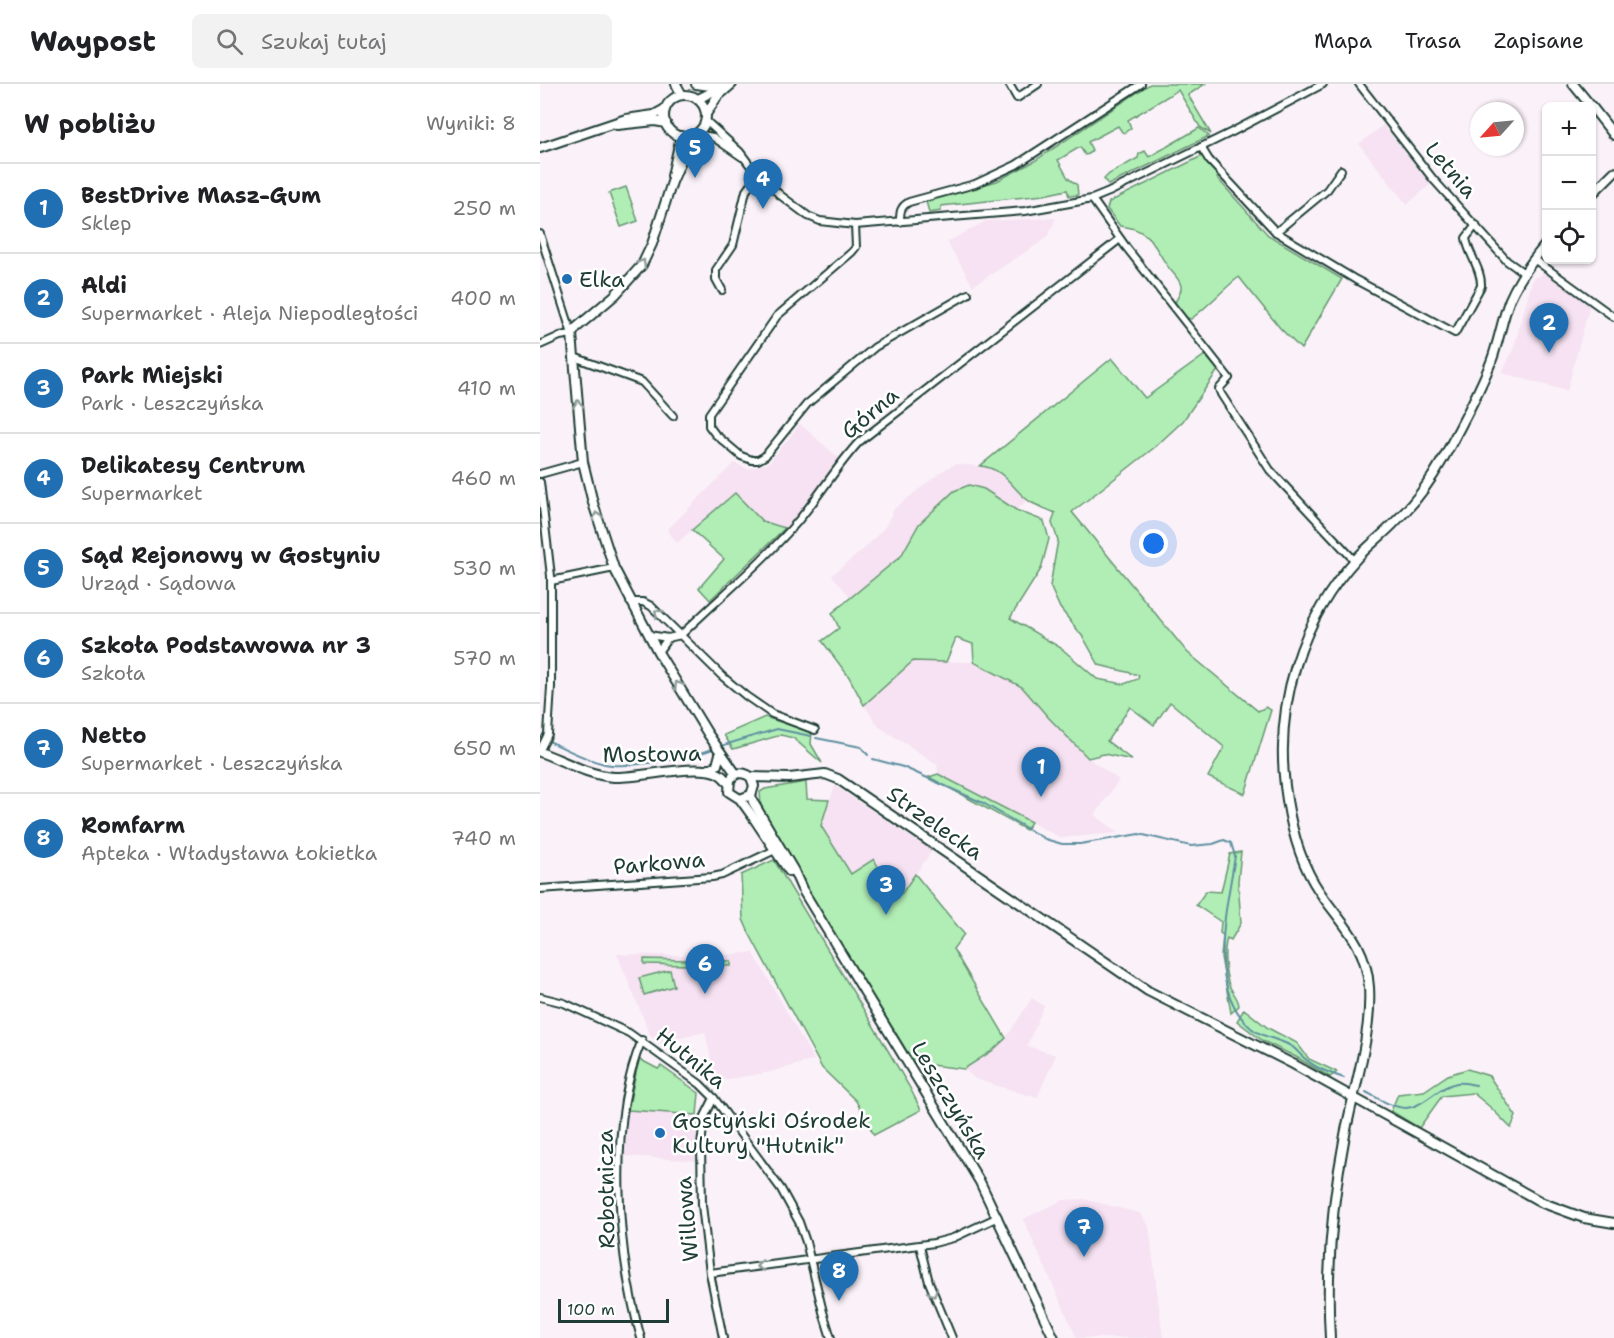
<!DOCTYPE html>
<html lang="pl">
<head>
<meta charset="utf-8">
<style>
  :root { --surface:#fff; --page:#f2f2f2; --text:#202124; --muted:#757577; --line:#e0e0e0; --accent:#1f6fb2 }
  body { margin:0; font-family:"Shantell Sans",sans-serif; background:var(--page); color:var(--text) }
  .controls { position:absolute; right:18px; top:18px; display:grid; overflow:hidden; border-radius:9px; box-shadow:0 2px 4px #0004 }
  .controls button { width:54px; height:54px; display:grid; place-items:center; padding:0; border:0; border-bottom:2px solid var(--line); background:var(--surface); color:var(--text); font:30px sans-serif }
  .compass { position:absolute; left:930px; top:18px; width:54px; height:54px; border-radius:50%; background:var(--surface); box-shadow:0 2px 4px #0004; rotate:243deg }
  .scale { position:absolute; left:18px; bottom:15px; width:111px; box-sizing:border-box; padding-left:6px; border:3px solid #1f3d34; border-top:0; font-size:16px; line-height:21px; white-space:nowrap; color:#1f3d34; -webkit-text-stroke:4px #fff; paint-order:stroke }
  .you { position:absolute; left:614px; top:460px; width:21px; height:21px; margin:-15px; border:4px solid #fff; border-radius:50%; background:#1a73e8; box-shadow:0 0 0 9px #1a73e833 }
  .badge { display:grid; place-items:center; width:39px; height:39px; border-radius:50%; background:var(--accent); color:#fff; font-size:20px; font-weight:700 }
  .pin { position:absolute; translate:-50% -50px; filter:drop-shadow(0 2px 3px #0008) }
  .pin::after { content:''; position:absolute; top:32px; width:21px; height:18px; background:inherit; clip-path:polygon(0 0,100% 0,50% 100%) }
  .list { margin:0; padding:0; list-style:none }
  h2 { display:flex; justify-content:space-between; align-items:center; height:78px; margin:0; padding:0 24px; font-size:26px }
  h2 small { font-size:20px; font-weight:400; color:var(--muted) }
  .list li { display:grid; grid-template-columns:39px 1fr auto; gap:18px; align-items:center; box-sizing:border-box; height:90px; padding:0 24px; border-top:2px solid var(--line) }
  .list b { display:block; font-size:22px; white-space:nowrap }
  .list p { margin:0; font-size:20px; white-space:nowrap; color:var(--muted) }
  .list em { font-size:20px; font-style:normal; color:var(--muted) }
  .icon { flex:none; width:33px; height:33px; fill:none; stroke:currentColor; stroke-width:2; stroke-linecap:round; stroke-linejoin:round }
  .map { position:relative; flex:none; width:1074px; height:1254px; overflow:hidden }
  header { display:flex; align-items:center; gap:36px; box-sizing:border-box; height:84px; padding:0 30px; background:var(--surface); border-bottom:2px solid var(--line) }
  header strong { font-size:28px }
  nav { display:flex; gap:33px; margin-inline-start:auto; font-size:21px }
  .search { width:420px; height:54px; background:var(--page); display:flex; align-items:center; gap:15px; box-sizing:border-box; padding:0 21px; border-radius:9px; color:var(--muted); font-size:22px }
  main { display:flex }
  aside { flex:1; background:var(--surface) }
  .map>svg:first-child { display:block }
</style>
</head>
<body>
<header>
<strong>Waypost</strong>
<div class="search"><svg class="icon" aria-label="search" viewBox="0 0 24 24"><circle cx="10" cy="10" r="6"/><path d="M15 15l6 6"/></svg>Szukaj tutaj</div>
<nav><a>Mapa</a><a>Trasa</a><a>Zapisane</a></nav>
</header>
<main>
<aside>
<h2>W pobliżu<small>Wyniki: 8</small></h2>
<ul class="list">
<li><span class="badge">1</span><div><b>BestDrive Masz-Gum</b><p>Sklep</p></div><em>250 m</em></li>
<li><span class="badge">2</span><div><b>Aldi</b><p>Supermarket · Aleja Niepodległości</p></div><em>400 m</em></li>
<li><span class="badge">3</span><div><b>Park Miejski</b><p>Park · Leszczyńska</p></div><em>410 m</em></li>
<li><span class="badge">4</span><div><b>Delikatesy Centrum</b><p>Supermarket</p></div><em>460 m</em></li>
<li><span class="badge">5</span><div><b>Sąd Rejonowy w Gostyniu</b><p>Urząd · Sądowa</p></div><em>530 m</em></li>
<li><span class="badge">6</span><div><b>Szkoła Podstawowa nr 3</b><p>Szkoła</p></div><em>570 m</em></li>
<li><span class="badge">7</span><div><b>Netto</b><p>Supermarket · Leszczyńska</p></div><em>650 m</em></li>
<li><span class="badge">8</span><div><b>Romfarm</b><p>Apteka · Władysława Łokietka</p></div><em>740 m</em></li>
</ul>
</aside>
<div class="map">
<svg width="1074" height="1254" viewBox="0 0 1074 1254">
  <rect width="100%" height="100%" fill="#fbf2f9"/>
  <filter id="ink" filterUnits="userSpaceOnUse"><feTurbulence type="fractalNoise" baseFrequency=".0167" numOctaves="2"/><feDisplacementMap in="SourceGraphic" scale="12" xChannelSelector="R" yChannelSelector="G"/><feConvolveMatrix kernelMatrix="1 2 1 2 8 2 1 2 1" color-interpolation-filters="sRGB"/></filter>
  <g filter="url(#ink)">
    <!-- built -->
    <g fill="#f6e2f2">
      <polygon points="843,41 891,100 867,121 819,60"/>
      <polygon points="516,134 509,150 501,158 433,202 407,158 446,137"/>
      <polygon points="1003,188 1050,220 1027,307 962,289 973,266 993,194 1000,192"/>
      <polygon points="260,340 299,374 266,422 245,444 222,437 195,409 137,459 127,446 194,379 208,385 229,379"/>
      <polygon points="415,380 450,383 472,399 488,416 476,426 444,405 379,440 361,472 311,514 292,491 325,464 345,443 354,425 402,387"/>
      <polygon points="373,577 434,578 482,603 508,633 548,674 579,696 555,731 579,749 521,754 398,690 397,680 339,643 324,621"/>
      <polygon points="295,702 392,767 362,809 354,813 311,790 281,742"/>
      <polygon points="213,868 274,976 226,989 176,997 165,948 121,959 111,953 77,870 176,872"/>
      <polygon points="492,914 504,922 487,962 516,971 497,1014 435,995 424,985 450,968 466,954"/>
      <polygon points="88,1026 157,1031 159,1077 85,1072"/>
      <polygon points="544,1115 600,1129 609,1142 623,1254 537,1254 483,1135 523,1116"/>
    </g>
    <!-- green -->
    <g fill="#b1eeb5" stroke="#689674" stroke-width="1.5">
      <polygon points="610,0 665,0 648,11 671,50 660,43 638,6 588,36 591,44 584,49 582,48 578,42 548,58 552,66 549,70 545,71 540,63 518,76 528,94 537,101 538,111 529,112 527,106 504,111 401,122 401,127 389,129 386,117 457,97 493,78"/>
      <polygon points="659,44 669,52 568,101 564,95 569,90 598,74 599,70 605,67 609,73"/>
      <path d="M662,72l18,18 -3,4 51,57 74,44 -41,70 -21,-21 -41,-51c-17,13 -30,29 -48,42l-4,-1 -12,-15c2,-6 7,-10 6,-17 -1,-7 -9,-14 -13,-19 -15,-22 -17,-38 -48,-41l-13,-17 2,-7z"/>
      <polygon points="86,103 98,137 81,143 69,109"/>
      <path d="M665,271l13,15 -35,51 -28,26 -83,65 115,140 71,59 8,-4 5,3 -26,84 -37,-17 16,-30 -54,-45 -16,23 -24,-18 -23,34 25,19 -28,-6 -16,4 -40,-41 -26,-30 -48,-25 -1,-18 -17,-6 -10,24 -33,-1 -49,44 -15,-28 -27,-36 17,-13 -7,-15 69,-57 18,-32 35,-33 15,-6 15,4 32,21 28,11 5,18 -8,30 -31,49 51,30 36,31 27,5 14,-5 1,-4 -40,-10 -16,-28 -23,-29 -10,-22 8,-46 -6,-17 3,-10c-8,-4 -18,-7 -26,-12 -17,-12 -24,-33 -49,-35l132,-108 33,40z"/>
      <polygon points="195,409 222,437 245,444 170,516 159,504 184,475 152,446"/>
      <polygon points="225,633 272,648 271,660 282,679 253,654 241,651 193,665 184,651"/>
      <polygon points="398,690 491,738 486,746 389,693"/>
      <polygon points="266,698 267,715 289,716 281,742 311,790 334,775 354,813 362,809 375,790 424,850 413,865 466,954 452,967 424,985 374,979 266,803 221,722 220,708 225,705"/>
      <path d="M701,768l-3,29 3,42 -10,17 -4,-2c-4,13 -2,35 2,47 3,8 10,13 10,21l-8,7 -10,-56 2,-22 -3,-2 1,-11 -25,-17 10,-14 15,1 9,-38z"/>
      <polygon points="234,776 343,958 370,1004 381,1026 334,1051 316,1017 282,984 209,849 203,835 201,791"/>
      <polygon points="104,875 191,877 191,882 104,880"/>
      <polygon points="130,886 134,902 104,911 99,894"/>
      <polygon points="704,925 728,944 757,959 769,975 797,988 790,993 756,973 723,957 697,937"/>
      <polygon points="99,975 118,985 121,982 159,1009 157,1031 88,1026"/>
      <polygon points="927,985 949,992 976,1032 971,1044 950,1023 933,1009 902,1012 879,1044 851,1027 858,1010 884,1007 908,991"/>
    </g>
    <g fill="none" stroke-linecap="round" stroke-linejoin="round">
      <!-- stream -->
      <g stroke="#5f90a1" stroke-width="2">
        <path d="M0,653c21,9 42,22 65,27 21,5 90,-7 110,-16"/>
        <polyline points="276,654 321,663 328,671"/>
        <polyline points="181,662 237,645 271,652"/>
        <path d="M333,675l30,8 80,36 62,36 17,5h18l59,-10 52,12 22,-2 11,-4 7,3 4,13c-8,52 -30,131 16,172 12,10 25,10 38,17 6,2 9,8 14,12 12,11 26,16 41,21"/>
        <path d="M826,1008c11,6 27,16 40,16 18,-1 32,-22 51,-25 6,-1 13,1 19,2"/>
      </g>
      <!-- minor casing -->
      <g stroke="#1f3d34" stroke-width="10">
        <g id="minor">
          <polyline points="469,0 477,14 498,0"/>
          <polyline points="819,0 893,95 967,177 984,189"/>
          <polyline points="165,36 200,68 212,84 240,111 268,132 280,137 315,141 485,127 552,115 569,108 692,48 783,0"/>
          <polyline points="155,50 173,53 202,73"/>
          <polyline points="661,63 669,76 736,148 787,106 801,86"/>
          <polyline points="552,115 586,163 689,294 679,305 681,310 730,386 815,477"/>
          <path d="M360,138c0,-10 0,-15 9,-20l66,-18 41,-19 125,-81"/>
          <polyline points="315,141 316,163 312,168 237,232 169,330 169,342 175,350 201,372 212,376 218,376 225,372 267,320 335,263 428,210"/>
          <path d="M736,148l80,48 99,53 26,-47c1,-17 -13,-32 -15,-48l10,-13"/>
          <polyline points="0,150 32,250 20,252 0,261"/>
          <polyline points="994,175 1074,233"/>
          <polyline points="182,206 176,195 176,186 193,161 206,107 218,90"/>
          <polyline points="34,273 102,298 133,332"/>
          <polyline points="0,390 43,378"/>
          <polyline points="0,398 11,492 11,603 8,650 0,666"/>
          <polyline points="11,497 74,484"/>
          <polyline points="90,518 103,518 111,522 182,592 206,612 232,630 275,646"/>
          <path d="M109,551l19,3 13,-3c36,-35 76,-68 110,-106 25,-27 43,-60 68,-87l261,-203"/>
          <polyline points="118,568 128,554"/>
          <polyline points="0,805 172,793 182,791 235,766"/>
          <polyline points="0,913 24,919 89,949 160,1000 174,1014 241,1105 259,1138 266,1158 283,1228 291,1254"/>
          <polyline points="174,1014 164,1034 161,1062 162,1121 170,1189 183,1254"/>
          <polyline points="380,1162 389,1198 412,1254"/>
          <polyline points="170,1189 394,1159 413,1154 458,1133"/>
          <path d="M101,1254c-24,-85 -34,-215 1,-298"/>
        </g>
      </g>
      <!-- tertiary casing -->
      <g stroke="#1f3d34" stroke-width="12">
        <g id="tertiary">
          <polyline points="136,0 142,11"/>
          <polyline points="156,0 170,2 178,0"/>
          <polyline points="1033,0 1051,22"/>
          <circle cx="145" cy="32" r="21"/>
          <polyline points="158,15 186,1"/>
          <polyline points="1052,23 1074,51"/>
          <polyline points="166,30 177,13 192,0"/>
          <polyline points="77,41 115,37 126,39"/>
          <polyline points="152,51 132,98 112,160 102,181 75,211 36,244 32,250 43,378 53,419 74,484 118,568 168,650 196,690"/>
          <polyline points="0,64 86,35 114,31 125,25"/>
          <polyline points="132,92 141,52"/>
          <polyline points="1052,110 1074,88"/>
          <path d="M0,668c24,9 48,23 74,25 27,1 77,-13 101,-5 6,2 10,6 13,11"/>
          <polyline points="167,686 177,681 180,670"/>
          <polyline points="211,693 249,694 285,690 298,695 608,907 753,980 1003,1119 1044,1134 1074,1139"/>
          <polyline points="211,711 213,718 254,787 262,805 440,1098 514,1254"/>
          <path d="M200,715l11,-4 3,-9 -3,-9c-8,-6 -16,-5 -21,3l-1,12 11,7 13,18 36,54"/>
          <path d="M790,1254c-4,-68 2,-136 15,-203 9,-47 27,-100 24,-148 -3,-48 -33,-67 -55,-104 -17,-29 -25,-65 -29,-97 -10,-82 16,-167 72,-228 12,-13 27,-24 39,-37 19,-18 34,-39 47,-62 17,-31 35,-64 48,-97 8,-21 11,-43 19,-63 9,-21 22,-38 36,-55"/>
        </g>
      </g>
      <!-- minor -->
      <use href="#minor" stroke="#fff" stroke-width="6"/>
      <!-- tertiary -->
      <use href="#tertiary" stroke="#fff" stroke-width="8"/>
    </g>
    <!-- one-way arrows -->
    <defs><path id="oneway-chevron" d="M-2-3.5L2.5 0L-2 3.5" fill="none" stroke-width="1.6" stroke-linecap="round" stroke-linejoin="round" transform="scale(1.5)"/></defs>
    <g stroke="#8f9e9a">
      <use href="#oneway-chevron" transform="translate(102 179) rotate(-59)"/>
      <use href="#oneway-chevron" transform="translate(38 320) rotate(-95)"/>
      <use href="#oneway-chevron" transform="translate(57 432) rotate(-108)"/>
      <use href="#oneway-chevron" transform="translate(118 529) rotate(-137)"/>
      <use href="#oneway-chevron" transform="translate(138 601) rotate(-121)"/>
      <use href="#oneway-chevron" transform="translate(220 1182) rotate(172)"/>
      <use href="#oneway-chevron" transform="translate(393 1209) rotate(70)"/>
    </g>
  </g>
  <!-- markers -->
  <g fill="#1f6fb2" stroke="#fff" stroke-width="2">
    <circle cx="27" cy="195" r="6"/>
    <circle cx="120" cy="1049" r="6"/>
  </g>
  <g text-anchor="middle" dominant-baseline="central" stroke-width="5" stroke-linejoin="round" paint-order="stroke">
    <!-- street labels -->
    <g font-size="22" fill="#1f3d34" stroke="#fff">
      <text transform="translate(911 86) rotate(49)">Letnia</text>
      <text transform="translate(330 329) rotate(-40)">Górna</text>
      <text transform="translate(112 670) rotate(-1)">Mostowa</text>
      <text transform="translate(395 739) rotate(35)">Strzelecka</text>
      <text transform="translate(119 779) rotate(-5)">Parkowa</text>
      <text transform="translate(151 974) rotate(39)">Hutnika</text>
      <text transform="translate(411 1016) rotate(59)">Leszczyńska</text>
      <text transform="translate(66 1105) rotate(-91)">Robotnicza</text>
      <text transform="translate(147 1135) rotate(-95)">Willowa</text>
    </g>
    <!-- poi labels -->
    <g font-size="22" fill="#1f3d34" stroke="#fff" text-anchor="start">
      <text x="39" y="195">Elka</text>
      <text x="132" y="1036">Gostyński Ośrodek<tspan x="132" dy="25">Kultury "Hutnik"</tspan></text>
    </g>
  </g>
</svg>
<div class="controls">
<button>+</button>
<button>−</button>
<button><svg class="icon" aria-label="locate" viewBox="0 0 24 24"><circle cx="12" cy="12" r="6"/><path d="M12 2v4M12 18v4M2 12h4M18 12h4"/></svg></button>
</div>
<svg class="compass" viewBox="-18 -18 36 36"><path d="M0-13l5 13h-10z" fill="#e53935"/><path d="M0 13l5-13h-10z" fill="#757577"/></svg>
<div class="scale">100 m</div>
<div class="you"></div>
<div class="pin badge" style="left:501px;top:713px">1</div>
<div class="pin badge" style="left:1009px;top:269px">2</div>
<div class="pin badge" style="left:346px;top:831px">3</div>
<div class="pin badge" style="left:223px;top:125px">4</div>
<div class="pin badge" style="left:155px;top:94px">5</div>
<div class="pin badge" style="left:165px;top:910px">6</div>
<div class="pin badge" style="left:544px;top:1173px">7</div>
<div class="pin badge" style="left:299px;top:1217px">8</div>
</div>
</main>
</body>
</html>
